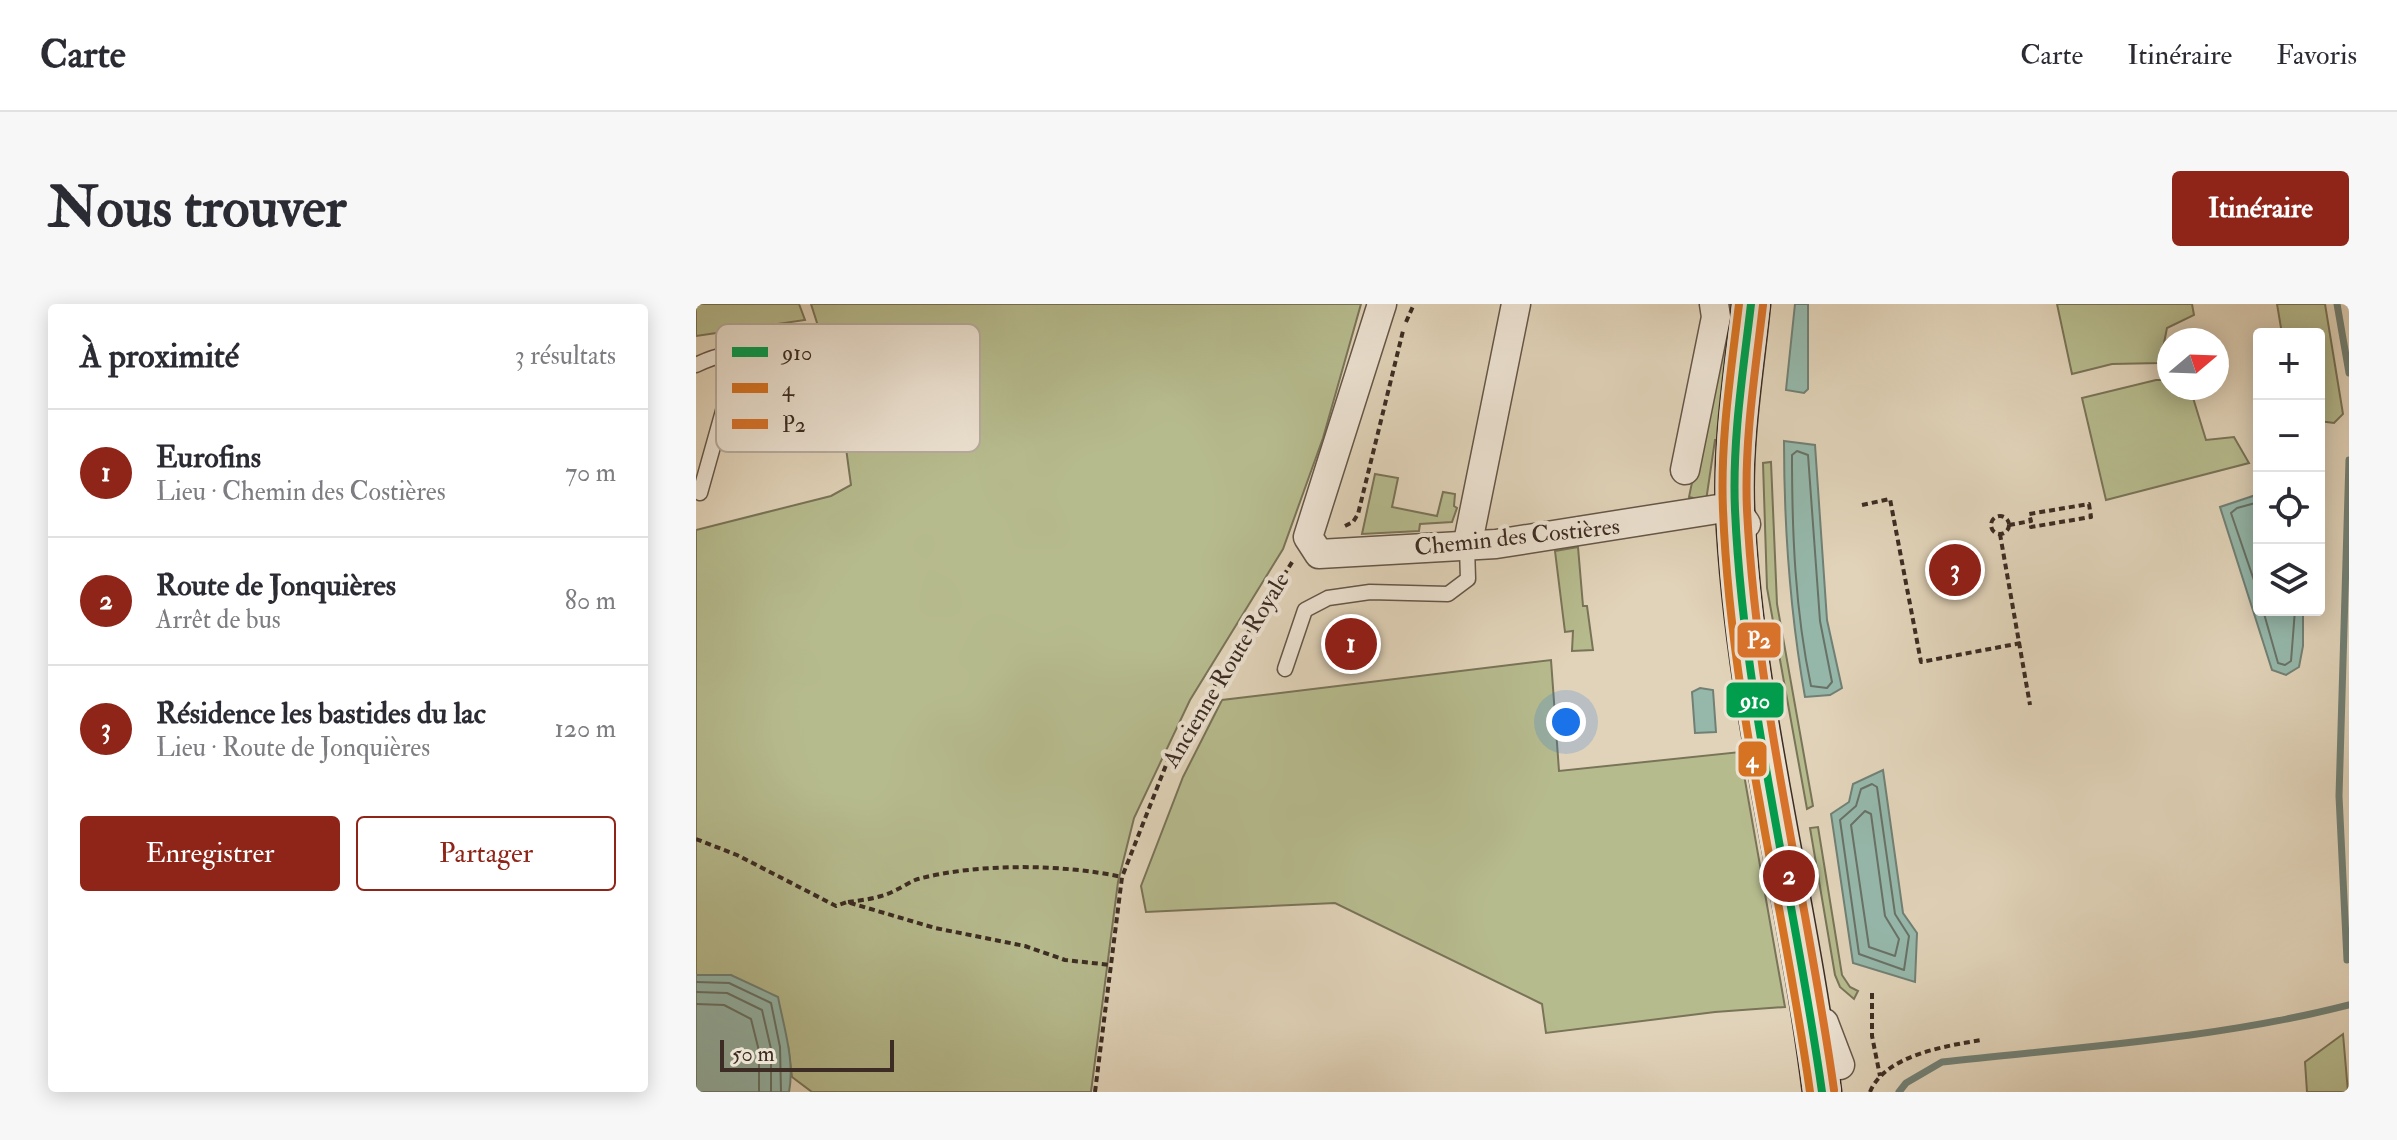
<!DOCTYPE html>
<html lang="fr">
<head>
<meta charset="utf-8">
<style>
  :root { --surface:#fff; --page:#f7f7f7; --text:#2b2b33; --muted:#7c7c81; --line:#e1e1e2; --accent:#8f2418 }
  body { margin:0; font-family:"IM FELL Double Pica",serif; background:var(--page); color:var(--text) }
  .controls { position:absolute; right:24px; top:24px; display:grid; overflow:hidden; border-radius:8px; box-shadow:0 4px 20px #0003 }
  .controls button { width:72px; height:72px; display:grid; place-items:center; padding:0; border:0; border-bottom:2px solid var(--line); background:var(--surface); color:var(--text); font:40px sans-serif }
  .compass { position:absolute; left:1461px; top:24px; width:72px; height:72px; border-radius:50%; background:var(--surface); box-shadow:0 4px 20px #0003; rotate:71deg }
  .scale { position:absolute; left:24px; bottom:20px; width:174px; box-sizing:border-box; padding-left:8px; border:4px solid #3c2c23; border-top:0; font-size:22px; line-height:28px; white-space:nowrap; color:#3c2c23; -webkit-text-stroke:6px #ece2d2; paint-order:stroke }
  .you { position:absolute; left:870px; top:418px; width:28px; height:28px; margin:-20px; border:6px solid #fff; border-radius:50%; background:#1a73e8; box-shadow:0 0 0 12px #1a73e833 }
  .badge { display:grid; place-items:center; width:52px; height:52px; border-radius:50%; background:var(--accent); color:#fff; font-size:26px; font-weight:700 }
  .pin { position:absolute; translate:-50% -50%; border:4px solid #fff; box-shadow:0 2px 8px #0006 }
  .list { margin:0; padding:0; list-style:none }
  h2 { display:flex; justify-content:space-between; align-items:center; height:104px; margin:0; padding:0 32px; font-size:34px }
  h2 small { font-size:26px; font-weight:400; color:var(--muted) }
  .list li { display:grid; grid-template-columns:52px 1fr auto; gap:24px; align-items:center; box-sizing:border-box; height:128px; padding:0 32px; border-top:2px solid var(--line) }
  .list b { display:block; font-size:30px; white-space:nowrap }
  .list p { margin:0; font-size:26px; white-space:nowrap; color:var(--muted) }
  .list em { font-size:26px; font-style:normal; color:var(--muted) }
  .actions { display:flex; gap:16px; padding:24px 32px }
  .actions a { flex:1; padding:18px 0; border:2px solid var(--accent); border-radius:8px; text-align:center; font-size:28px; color:var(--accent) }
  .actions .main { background:var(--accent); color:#fff }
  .icon { flex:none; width:44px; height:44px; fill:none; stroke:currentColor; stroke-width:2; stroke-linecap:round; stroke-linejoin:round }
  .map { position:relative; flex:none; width:1653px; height:788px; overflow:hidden; border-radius:8px }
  header { display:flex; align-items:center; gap:48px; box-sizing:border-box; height:112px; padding:0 40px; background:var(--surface); border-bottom:2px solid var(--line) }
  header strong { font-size:38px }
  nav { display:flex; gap:44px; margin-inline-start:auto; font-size:28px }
  .intro { display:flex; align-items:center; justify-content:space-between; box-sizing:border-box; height:192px; padding:0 48px }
  h1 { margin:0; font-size:56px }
  .button { padding:20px 36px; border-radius:8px; background:var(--accent); color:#fff; font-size:28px; font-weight:700 }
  main { display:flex; gap:48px; padding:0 48px }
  aside { flex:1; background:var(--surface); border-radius:8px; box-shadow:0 4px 20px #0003 }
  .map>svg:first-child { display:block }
</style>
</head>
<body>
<header>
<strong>Carte</strong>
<nav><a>Carte</a><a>Itinéraire</a><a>Favoris</a></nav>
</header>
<div class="intro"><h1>Nous trouver</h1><a class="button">Itinéraire</a></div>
<main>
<aside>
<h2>À proximité<small>3 résultats</small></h2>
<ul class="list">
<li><span class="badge">1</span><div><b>Eurofins</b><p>Lieu · Chemin des Costières</p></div><em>70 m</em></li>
<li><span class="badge">2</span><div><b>Route de Jonquières</b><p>Arrêt de bus</p></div><em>80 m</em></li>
<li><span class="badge">3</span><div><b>Résidence les bastides du lac</b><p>Lieu · Route de Jonquières</p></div><em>120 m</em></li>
</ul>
<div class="actions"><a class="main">Enregistrer</a><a>Partager</a></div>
</aside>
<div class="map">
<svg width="1653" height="788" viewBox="0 0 1653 788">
  <rect width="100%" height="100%" fill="#e1d3b9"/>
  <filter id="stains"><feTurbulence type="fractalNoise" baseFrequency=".0025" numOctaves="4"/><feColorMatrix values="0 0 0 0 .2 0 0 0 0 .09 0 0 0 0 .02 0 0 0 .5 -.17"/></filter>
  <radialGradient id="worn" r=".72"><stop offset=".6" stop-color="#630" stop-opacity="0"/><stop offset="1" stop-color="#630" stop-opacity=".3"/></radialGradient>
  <!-- green -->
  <g fill="#b6bb8e" stroke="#797458" stroke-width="2">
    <polygon points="0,0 103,0 109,16 0,32"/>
    <polygon points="115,0 665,0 627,134 587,245 494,396 438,514 422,578 395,788 116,788 96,773 92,742 35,671 0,671 0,226 135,192 155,181 142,85"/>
    <polygon points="1033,0 1044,0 1024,136 1019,136 1010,197 993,193"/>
    <polygon points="1361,0 1496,0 1498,11 1471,24 1464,59 1416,60 1376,70"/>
    <polygon points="1581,0 1629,0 1647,110 1638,119 1623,117 1623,30 1586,30"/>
    <polygon points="1460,76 1473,76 1473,84 1494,84 1510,136 1538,133 1553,159 1410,196 1386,94"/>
    <polygon points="1075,158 1081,300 1117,502 1111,505 1071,284 1067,159"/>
    <polygon points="679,170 702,174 696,203 741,212 747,188 759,190 758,202 761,204 756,218 724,220 723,227 666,230"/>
    <polygon points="882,243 887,302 891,302 897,346 876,347 877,327 869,328 859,247"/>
    <polygon points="855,356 863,467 1044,448 1089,703 1019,708 850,729 846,700 639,599 450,608 445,582 487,473 526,396"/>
    <polygon points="1122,523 1146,671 1154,683 1162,687 1158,695 1144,683 1139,671 1114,524"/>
    <polygon points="1647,730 1652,788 1611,788 1609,758"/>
  </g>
  <!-- water -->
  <g fill="#95b8ab" stroke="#718075" stroke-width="2">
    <polygon points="1099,0 1112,0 1112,85 1108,89 1090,86"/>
    <path d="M1088,137l31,4 12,175 15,68 -12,7 -25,2c-15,-85 -21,-169 -21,-256z"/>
    <polygon points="1563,190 1563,306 1607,306 1607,342 1603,363 1590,371 1576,366 1524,203"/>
    <polygon points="1004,384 1017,386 1020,428 999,429 996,388"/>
    <polygon points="1187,466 1207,609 1221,629 1219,678 1157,659 1135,510 1153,498 1157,480"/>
    <path d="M0,671h35l47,22c6,31 17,64 11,95h-93z"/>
  </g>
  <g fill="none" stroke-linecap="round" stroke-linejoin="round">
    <!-- shore -->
    <g stroke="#687267" stroke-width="2">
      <path d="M1101,147l11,4 12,166 12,61 -5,6 -16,-2c-16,-76 -19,-153 -19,-231z"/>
      <polyline points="1563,198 1541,204 1535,209 1563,291"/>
      <polyline points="1567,306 1582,359 1589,361 1595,357 1599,306"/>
      <polygon points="1176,480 1181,483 1199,610 1213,632 1208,666 1163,650 1144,516 1160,502 1165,485"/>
      <polygon points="1169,507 1175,510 1189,612 1203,635 1199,652 1173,643 1155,521"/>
      <polyline points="0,678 33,679 75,699 84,743 85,788"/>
      <polyline points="0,688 31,689 66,706 75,745 75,788"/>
      <polyline points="0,700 28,701 55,715 63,747 63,788"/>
    </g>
    <!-- stream -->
    <g stroke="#718075" stroke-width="7">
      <polyline points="1641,0 1653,69"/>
      <polyline points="1651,656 1643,492 1653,156"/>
      <path d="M1203,788l7,-9 36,-21c136,-15 274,-23 407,-57"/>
    </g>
    <!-- service casing -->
    <g stroke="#655648" stroke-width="17">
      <g id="service">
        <path d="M0,61c18,-9 45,-17 64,-9l5,63"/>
        <polyline points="4,189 43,50"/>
        <polyline points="589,365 609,306 632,294 674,288 752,290 772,275 771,243"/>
      </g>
    </g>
    <!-- minor casing -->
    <g stroke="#655648" stroke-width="31">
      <g id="minor">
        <polyline points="686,0 612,233 623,250 800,240 1022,205 1039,204 1050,220"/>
        <polyline points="989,166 1020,13 1018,0"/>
        <polyline points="771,243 820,0"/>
        <polyline points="1128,719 1144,761"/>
      </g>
    </g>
    <!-- secondary casing -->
    <g stroke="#3c2c23" stroke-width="41">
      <path id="secondary" d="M1055,0c-7,68 -19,137 -16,206 9,196 63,387 87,582"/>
    </g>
    <!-- path -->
    <g stroke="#3c2c23" stroke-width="4" stroke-dasharray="6 4" stroke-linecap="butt">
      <polyline points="710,18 718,0"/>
      <polyline points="1166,201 1194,195 1225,358 1325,339"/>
      <circle cx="1304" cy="221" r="9"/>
      <polyline points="1313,221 1335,217 1333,210 1393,200 1395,213 1335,223 1335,217"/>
      <polyline points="649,222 657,218 662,210 707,27"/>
      <polyline points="1304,230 1334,401"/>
      <polyline points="0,535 41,551 140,602 151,598 239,624 329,642 369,656 415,661"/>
      <path d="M152,598c16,-2 33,-4 48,-12 7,-3 15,-9 22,-11 60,-16 145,-15 204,-2"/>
      <polyline points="1176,689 1176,732 1184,772"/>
      <polyline points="399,788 426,573 472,456 598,255"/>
      <path d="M1174,788c15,-37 76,-46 111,-52"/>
    </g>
    <!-- service -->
    <use href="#service" stroke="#ece2d2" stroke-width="14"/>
    <!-- minor -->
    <use href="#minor" stroke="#ece2d2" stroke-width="28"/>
    <!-- secondary -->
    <use href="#secondary" stroke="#ece2d2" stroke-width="38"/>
    <!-- bus-1 casing -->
    <g stroke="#ece2d2" stroke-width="14">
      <path id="bus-1" d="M1055,0c-8,68 -19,137 -16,206 9,196 60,388 87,582"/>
    </g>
    <!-- bus-2 casing -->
    <g stroke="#ece2d2" stroke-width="14">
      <path id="bus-2" d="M1043,0c-8,68 -19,137 -16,206 8,196 60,388 87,582"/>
    </g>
    <!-- bus-3 casing -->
    <g stroke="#ece2d2" stroke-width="14">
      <path id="bus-3" d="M1067,1c-8,68 -19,137 -16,205 10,196 60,387 87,580"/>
    </g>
    <!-- bus-1 -->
    <use href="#bus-1" stroke="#009e4d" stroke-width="8"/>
    <!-- bus-2 -->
    <use href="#bus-2" stroke="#d57323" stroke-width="8"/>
    <!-- bus-3 -->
    <use href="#bus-3" stroke="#d9732b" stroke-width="8"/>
  </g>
  <g text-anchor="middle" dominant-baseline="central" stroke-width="8" stroke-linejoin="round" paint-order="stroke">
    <!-- street labels -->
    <g font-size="24" fill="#3c2c23" stroke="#ece2d2">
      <text transform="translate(821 233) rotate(-6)">Chemin des Costières</text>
      <text transform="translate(530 366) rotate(-59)">Ancienne Route Royale</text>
    </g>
  </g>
  <!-- legend -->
  <rect x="20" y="20" width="264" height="128" rx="12" fill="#ece2d2" stroke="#b7ab9e" stroke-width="2"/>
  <rect x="36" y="43" width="36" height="10" fill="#009e4d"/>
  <rect x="36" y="79" width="36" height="10" fill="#d57323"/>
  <rect x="36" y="115" width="36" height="10" fill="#d9732b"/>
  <g font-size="22" fill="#3c2c23">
    <text x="86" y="56">910</text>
    <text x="86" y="92">4</text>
    <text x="86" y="128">P2</text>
  </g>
  <g stroke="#ece2d2" stroke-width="3">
    <rect x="1040" y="317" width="46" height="38" rx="8" fill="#d9732b"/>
    <rect x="1029" y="377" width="60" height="38" rx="8" fill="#009e4d"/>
    <rect x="1041" y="436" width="31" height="38" rx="8" fill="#d57323"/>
  </g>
  <g font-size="22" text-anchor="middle" font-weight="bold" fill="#fff">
    <text x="1063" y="344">P2</text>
    <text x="1059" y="404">910</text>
    <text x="1056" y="463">4</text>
  </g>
  <rect width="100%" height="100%" filter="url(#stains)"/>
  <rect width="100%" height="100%" fill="url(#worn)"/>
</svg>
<div class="controls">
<button>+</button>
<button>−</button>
<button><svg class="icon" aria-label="locate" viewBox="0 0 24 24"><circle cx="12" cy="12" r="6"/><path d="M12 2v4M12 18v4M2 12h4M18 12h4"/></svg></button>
<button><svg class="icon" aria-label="layers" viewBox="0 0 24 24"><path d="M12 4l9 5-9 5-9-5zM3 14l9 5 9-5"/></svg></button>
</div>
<svg class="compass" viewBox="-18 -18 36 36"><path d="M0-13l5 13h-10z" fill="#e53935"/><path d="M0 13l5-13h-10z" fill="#7c7c81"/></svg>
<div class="scale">50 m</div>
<div class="you"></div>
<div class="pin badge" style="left:655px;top:340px">1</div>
<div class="pin badge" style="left:1093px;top:572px">2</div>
<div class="pin badge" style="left:1259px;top:266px">3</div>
</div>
</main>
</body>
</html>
